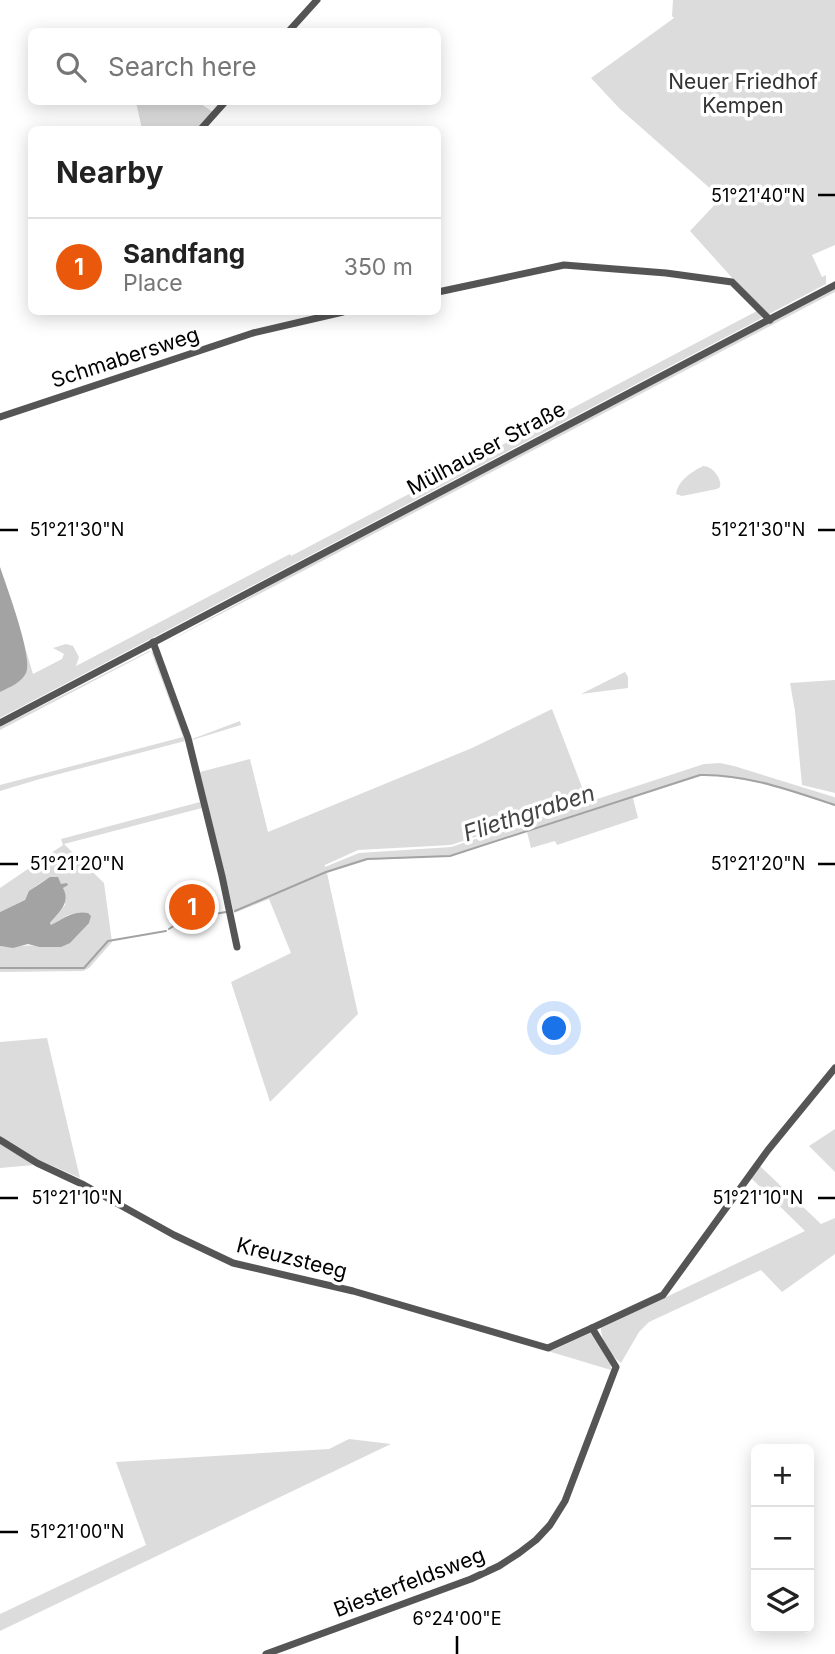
<!DOCTYPE html>
<html lang="en">
<head>
<meta charset="utf-8">
<style>
  :root { --surface:#fff; --page:#f2f2f2; --text:#222; --muted:#767676; --line:#e0e0e0; --accent:#ea580c }
  body { margin:0; font-family:Inter,sans-serif; background:var(--page); color:var(--text) }
  .controls { position:absolute; right:21px; bottom:21px; display:grid; overflow:hidden; border-radius:10px; box-shadow:0 4px 18px #0003 }
  .controls button { width:63px; height:63px; display:grid; place-items:center; padding:0; border:0; border-bottom:2px solid var(--line); background:var(--surface); color:var(--text); font:35px sans-serif }
  .you { position:absolute; left:555px; top:1029px; width:24px; height:24px; margin:-18px; border:5px solid #fff; border-radius:50%; background:#1a73e8; box-shadow:0 0 0 10px #1a73e833 }
  .badge { display:grid; place-items:center; width:46px; height:46px; border-radius:50%; background:var(--accent); color:#fff; font-size:23px; font-weight:700 }
  .pin { position:absolute; translate:-50% -50%; border:4px solid #fff; box-shadow:0 2px 7px #0006 }
  .list { margin:0; padding:0; list-style:none }
  h2 { display:flex; justify-content:space-between; align-items:center; height:91px; margin:0; padding:0 28px; font-size:30px }
  h2 small { font-size:23px; font-weight:400; color:var(--muted) }
  .list li { display:grid; grid-template-columns:46px 1fr auto; gap:21px; align-items:center; box-sizing:border-box; height:98px; padding:0 28px; border-top:2px solid var(--line) }
  .list b { display:block; font-size:26px; white-space:nowrap }
  .list p { margin:0; font-size:23px; white-space:nowrap; color:var(--muted) }
  .list em { font-size:23px; font-style:normal; color:var(--muted) }
  .icon { flex:none; width:38px; height:38px; fill:none; stroke:currentColor; stroke-width:2; stroke-linecap:round; stroke-linejoin:round }
  .map { position:relative; flex:none; width:835px; height:1654px; overflow:hidden }
  .search { position:absolute; background:var(--surface); box-shadow:0 4px 18px #0003; left:28px; top:28px; width:413px; height:77px; display:flex; align-items:center; gap:18px; box-sizing:border-box; padding:0 24px; border-radius:10px; color:var(--muted); font-size:26px }
  .panel { position:absolute; background:var(--surface); box-shadow:0 4px 18px #0003; left:28px; top:126px; width:413px; height:189px; border-radius:10px }
  .map>svg:first-child { display:block }
</style>
</head>
<body>
<div class="map">
<svg width="835" height="1654" viewBox="0 0 835 1654">
  <rect width="100%" height="100%" fill="#fff"/>
  <!-- green -->
  <g fill="#dcdcdc">
    <polygon points="673,0 835,0 835,245 812,255 822,277 826,275 826,284 769,314 735,281 690,231 721,198 619,108 591,78 674,18 672,16"/>
    <polygon points="136,102 198,102 213,112 197,129 142,129"/>
    <polygon points="835,288 835,292 158,647 282,579"/>
    <path d="M757,311l5,7 -762,400v-26c26,-13 30,-16 25,-45l8,27 29,-15 2,-5 -11,-6 13,-4 7,2 6,11 -3,9 214,-112 1,2z"/>
    <path d="M703,466c9,0 19,12 17,21l-3,2 -35,7 -6,-2c2,-14 16,-22 27,-28z"/>
    <path d="M149,651h2l5,4 30,85 16,68 -138,36 40,39 8,59 -23,26 -6,3 -83,1v-26c15,3 24,-3 39,1l42,-35 -13,3 -17,11 -1,-3 15,-18 -2,-17 4,-3 -6,-1 -4,-7c-13,1 -27,11 -32,23l-25,12v-24l63,-43 -2,-6 139,-37 -15,-61 -145,38 -40,12v-6l183,-48 -32,-86 -151,79v-3z"/>
    <polygon points="625,672 628,677 628,688 581,694"/>
    <polygon points="835,680 835,793 802,785 795,711 790,683"/>
    <polygon points="552,709 587,800 451,845 358,850 325,865 325,867 359,853 451,847 704,764 720,763 734,766 834,797 835,798 835,806 772,785 717,775 701,776 633,798 638,818 557,845 555,841 531,848 527,832 457,854 447,856 368,860 327,873 358,1014 270,1102 231,982 291,953 269,899 234,913 192,739 240,721 241,725 192,740 200,772 250,759 268,832 472,748"/>
    <polygon points="47,1038 80,1178 37,1159 0,1137 0,1042"/>
    <polygon points="835,1129 835,1172 809,1146"/>
    <polygon points="0,1143 34,1165 0,1168"/>
    <path d="M760,1166l61,58 14,-6v36l-53,38 -21,-22 -112,52 -10,10 -18,31c-10,-7 -20,-22 -20,-35l204,-97 -54,-53z"/>
    <polygon points="590,1333 593,1334 610,1359 611,1370 541,1349 553,1350"/>
    <polygon points="349,1439 391,1444 0,1631 0,1614 146,1545 116,1462 329,1449"/>
  </g>
  <!-- water -->
  <g fill="#a3a3a3">
    <path d="M0,567c6,18 34,92 26,106 -5,10 -16,14 -26,19z"/>
    <path d="M50,877h8l3,7 6,-1 1,2 -5,3c8,15 -4,24 -13,35l1,2c12,-6 22,-15 37,-12l3,3 -2,7 -19,20 -9,4h-22l-11,-3 -15,4 -13,-2v-34l25,-12 4,-9z"/>
  </g>
  <g fill="none" stroke-linecap="round" stroke-linejoin="round">
    <!-- stream -->
    <g stroke="#a3a3a3" stroke-width="2">
      <path d="M235,911l91,-39 41,-13 83,-3 250,-81c47,-1 92,16 135,30"/>
      <polyline points="169,929 184,919 226,912"/>
      <polyline points="0,968 84,968 108,941 166,931"/>
    </g>
    <!-- minor -->
    <g stroke="#555" stroke-width="7">
      <polyline points="288,32 317,0"/>
      <polyline points="200,130 225,102"/>
      <polyline points="438,292 564,265 666,273 732,282 770,320"/>
      <polyline points="0,417 253,333 343,312"/>
      <polyline points="153,642 188,738 222,876 237,947"/>
      <polyline points="0,723 835,285"/>
      <polyline points="0,1140 37,1163 84,1185 174,1235 233,1263 353,1291 548,1348 592,1328"/>
      <polyline points="266,1654 471,1579 499,1566 519,1553 536,1540 550,1525 565,1501 616,1367 592,1328 663,1295 768,1150 835,1068"/>
    </g>
  </g>
  <!-- ticks -->
  <path fill="none" stroke="#000" stroke-width="2.5" d="M818,195h17M0,530h18M818,530h17M0,864h18M818,864h17M0,1198h18M818,1198h17M0,1532h18M457,1636v18"/>
  <g text-anchor="middle" dominant-baseline="central" stroke-width="7" stroke-linejoin="round" paint-order="stroke">
    <!-- park labels -->
    <g font-size="21" fill="#333" stroke="#fff">
      <text x="743" y="81">Neuer Friedhof<tspan x="743" dy="24">Kempen</tspan></text>
    </g>
    <!-- street labels -->
    <g font-size="21" fill="#000" stroke="#fff">
      <text transform="translate(125 357) rotate(-18)">Schmabersweg</text>
      <text transform="translate(486 448) rotate(-28)">Mülhauser Straße</text>
      <text transform="translate(292 1258) rotate(14)">Kreuzsteeg</text>
      <text transform="translate(409 1582) rotate(-21)">Biesterfeldsweg</text>
    </g>
    <!-- water labels -->
    <g font-size="23" font-style="italic" fill="#444" stroke="#fff">
      <text transform="translate(529 813) rotate(-18)">Fliethgraben</text>
    </g>
  </g>
  <g font-size="18" text-anchor="middle" fill="#000" stroke="#fff" stroke-width="7" stroke-linejoin="round" paint-order="stroke">
    <text x="758" y="202">51°21'40"N</text>
    <text x="77" y="536">51°21'30"N</text>
    <text x="758" y="536">51°21'30"N</text>
    <text x="77" y="870">51°21'20"N</text>
    <text x="758" y="870">51°21'20"N</text>
    <text x="77" y="1204">51°21'10"N</text>
    <text x="758" y="1204">51°21'10"N</text>
    <text x="77" y="1538">51°21'00"N</text>
    <text x="457" y="1625">6°24'00"E</text>
  </g>
</svg>
<div class="controls">
<button>+</button>
<button>−</button>
<button><svg class="icon" aria-label="layers" viewBox="0 0 24 24"><path d="M12 4l9 5-9 5-9-5zM3 14l9 5 9-5"/></svg></button>
</div>
<div class="you"></div>
<div class="pin badge" style="left:192px;top:907px">1</div>
<div class="search"><svg class="icon" aria-label="search" viewBox="0 0 24 24"><circle cx="10" cy="10" r="6"/><path d="M15 15l6 6"/></svg>Search here</div>
<section class="panel">
<h2>Nearby<small></small></h2>
<ul class="list">
<li><span class="badge">1</span><div><b>Sandfang</b><p>Place</p></div><em>350 m</em></li>
</ul>
</section>
</div>
</body>
</html>
